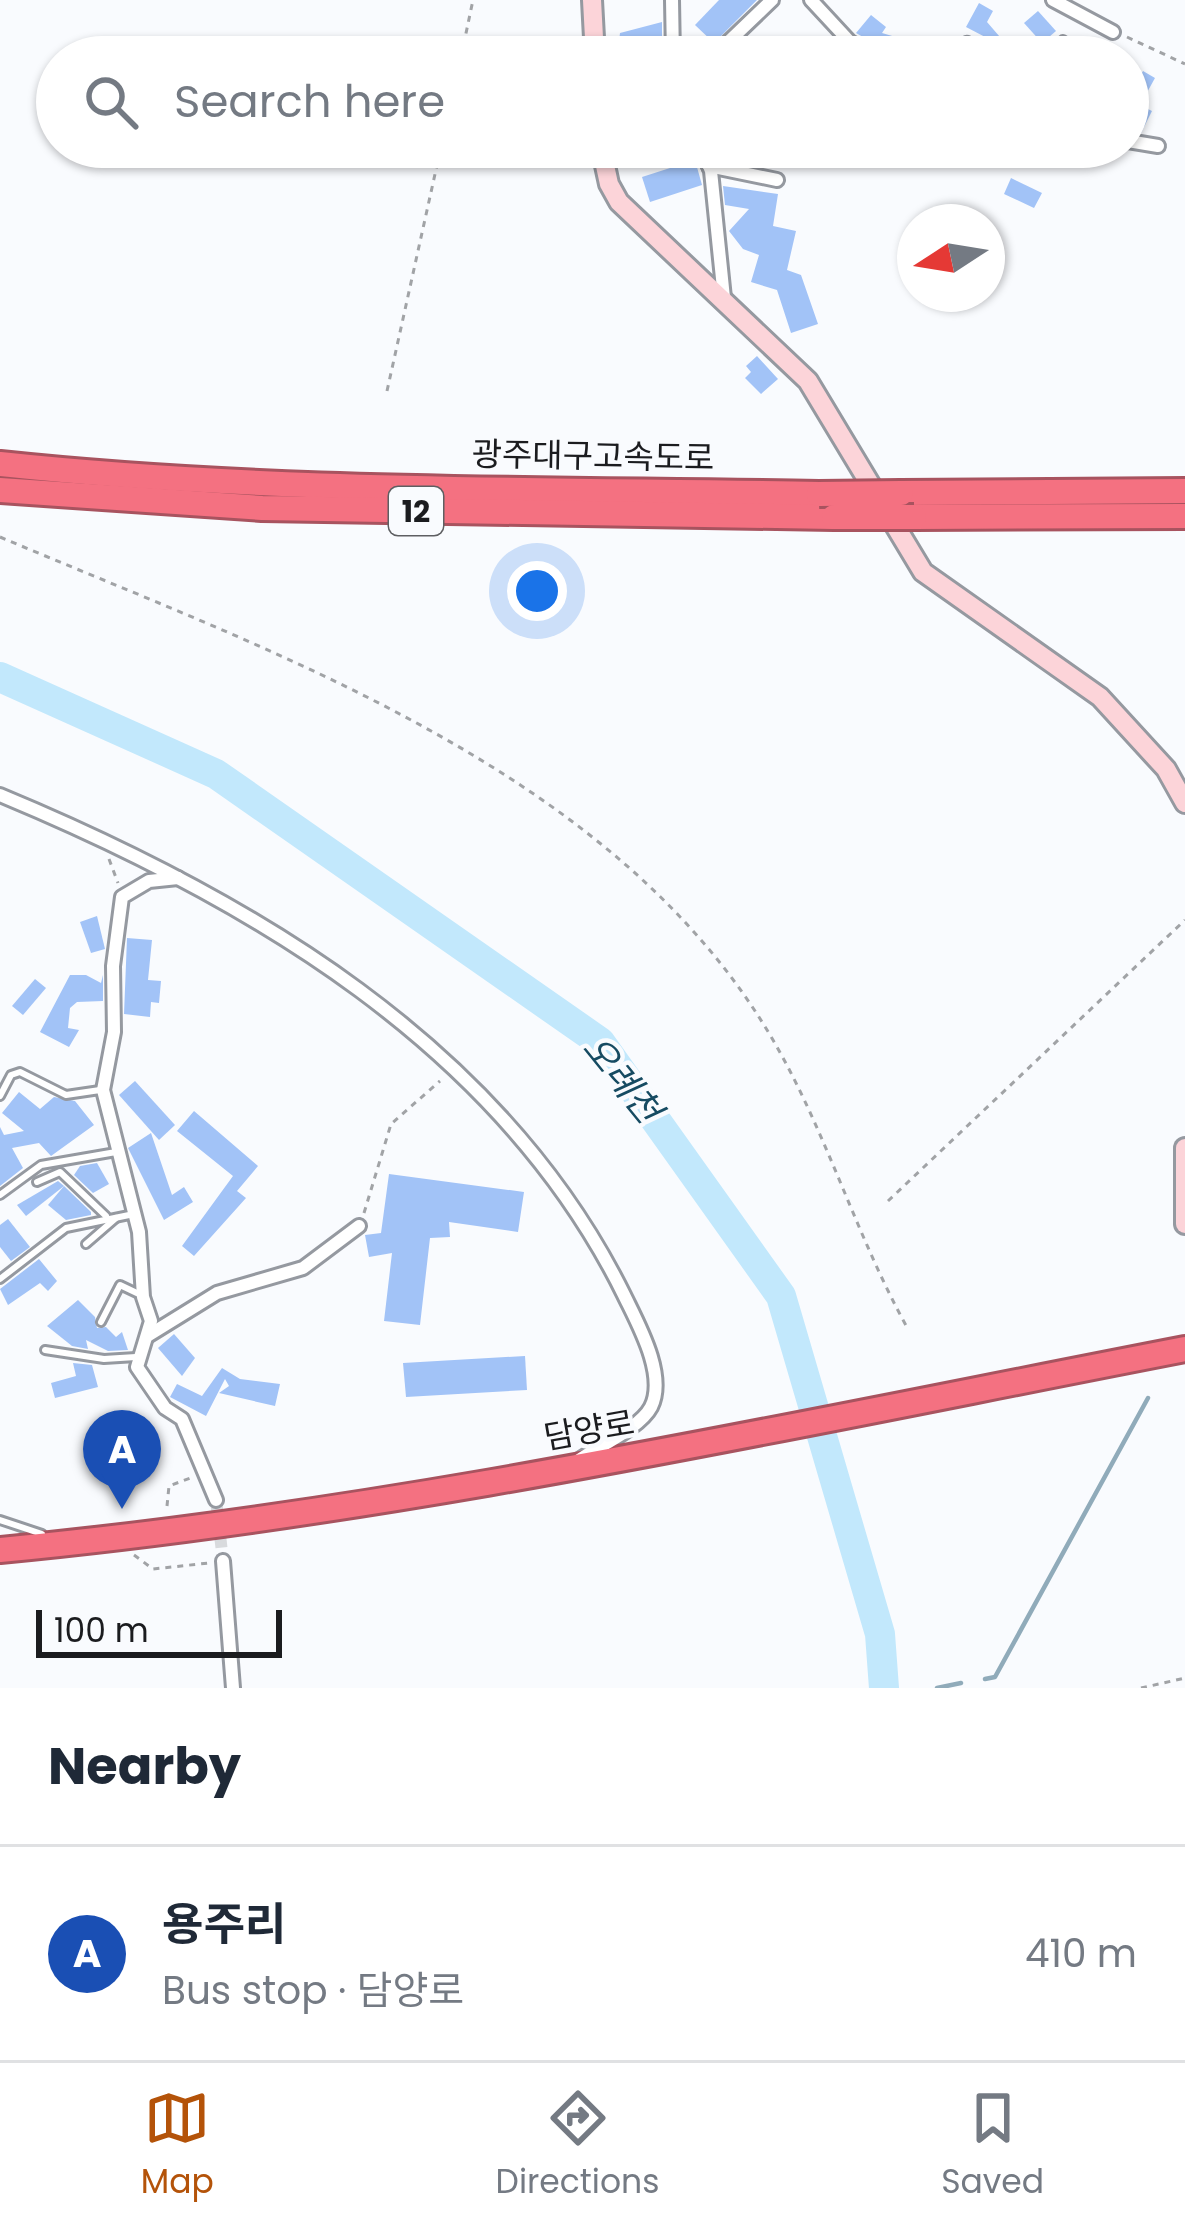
<!DOCTYPE html>
<html lang="en">
<head>
<meta charset="utf-8">
<style>
  :root { --surface:#fff; --page:#f6f6f7; --text:#1f2937; --muted:#747a83; --line:#e0e1e3; --accent:#b45309 }
  body { margin:0; font-family:Poppins,"Noto Sans KR",sans-serif; background:var(--page); color:var(--text) }
  .compass { position:absolute; left:897px; top:204px; width:108px; height:108px; border-radius:50%; background:var(--surface); box-shadow:0 3px 9px #0004; rotate:258deg }
  .scale { position:absolute; left:36px; bottom:30px; width:246px; box-sizing:border-box; padding-left:12px; border:6px solid #1b1c1f; border-top:0; font-size:33px; line-height:42px; white-space:nowrap; color:#1b1c1f; -webkit-text-stroke:9px #f9fbfe; paint-order:stroke }
  .you { position:absolute; left:537px; top:591px; width:42px; height:42px; margin:-30px; border:9px solid #fff; border-radius:50%; background:#1a73e8; box-shadow:0 0 0 18px #1a73e833 }
  .badge { display:grid; place-items:center; width:78px; height:78px; border-radius:50%; background:var(--accent); color:#fff; font-size:39px; font-weight:700 }
  .pin { position:absolute; translate:-50% -99px; filter:drop-shadow(0 3px 6px #0008) }
  .pin::after { content:''; position:absolute; top:63px; width:42px; height:36px; background:inherit; clip-path:polygon(0 0,100% 0,50% 100%) }
  .list { margin:0; padding:0; list-style:none }
  h2 { display:flex; justify-content:space-between; align-items:center; height:156px; margin:0; padding:0 48px; font-size:51px }
  h2 small { font-size:39px; font-weight:400; color:var(--muted) }
  .list li { display:grid; grid-template-columns:78px 1fr auto; gap:36px; align-items:center; box-sizing:border-box; height:216px; padding:0 48px; border-top:3px solid var(--line) }
  .list b { display:block; font-size:45px; white-space:nowrap }
  .list p { margin:0; font-size:39px; white-space:nowrap; color:var(--muted) }
  .list em { font-size:39px; font-style:normal; color:var(--muted) }
  .icon { flex:none; width:66px; height:66px; fill:none; stroke:currentColor; stroke-width:2; stroke-linecap:round; stroke-linejoin:round }
  .map { position:relative; flex:none; width:1185px; height:1688px; overflow:hidden }
  .search { position:absolute; background:var(--surface); box-shadow:0 3px 9px #0004; left:36px; right:36px; top:36px; height:132px; display:flex; align-items:center; gap:30px; box-sizing:border-box; padding:0 42px; border-radius:66px; color:var(--muted); font-size:45px }
  .sheet { height:372px; background:var(--surface) }
  nav { display:flex; justify-content:space-around; align-items:center; box-sizing:border-box; height:168px; border-top:3px solid var(--line); background:var(--surface); font-size:33px; color:var(--muted) }
  nav a { display:grid; justify-items:center; gap:6px }
  nav .on { color:var(--accent) }
  .map>svg:first-child { display:block }
</style>
</head>
<body>
<div class="map">
<svg width="1185" height="1688" viewBox="0 0 1185 1688">
  <rect width="100%" height="100%" fill="#f9fbfe"/>
  <g fill="none" stroke-linecap="round" stroke-linejoin="round">
    <!-- stream -->
    <g stroke="#90abba" stroke-width="4.5">
      <polyline points="985,1679 995,1677 1148,1398"/>
      <polyline points="937,1688 961,1683"/>
    </g>
    <!-- river -->
    <polyline stroke="#c2e8fc" stroke-width="30" points="0,677 216,774 600,1042 781,1296 880,1634 884,1688"/>
  </g>
  <!-- building -->
  <g fill="#a2c3f7">
    <polygon points="719,0 757,0 714,43 695,25"/>
    <polygon points="979,3 993,11 987,22 1012,51 966,27"/>
    <polygon points="1038,11 1056,31 1042,43 1024,23"/>
    <polygon points="871,15 886,27 882,33 899,38 894,55 856,33"/>
    <polygon points="662,22 662,40 646,45 645,57 617,57 620,33"/>
    <polygon points="1143,71 1155,78 1140,105 1152,111 1141,133 1128,128 1128,97"/>
    <polygon points="695,160 702,185 650,202 642,177"/>
    <polygon points="1011,178 1042,193 1034,208 1004,194"/>
    <polygon points="723,186 778,194 773,226 796,231 787,270 801,275 818,324 791,333 777,290 751,282 759,255 743,249 729,231 749,209 725,205"/>
    <polygon points="757,356 778,379 761,394 745,378 751,372 746,366"/>
    <polygon points="97,916 105,949 91,953 80,922"/>
    <polygon points="127,938 152,940 148,980 161,981 159,1003 151,1002 150,1017 124,1014"/>
    <polygon points="70,975 86,975 101,983 103,975 103,1001 77,1002 70,1008 68,1028 79,1030 69,1047 40,1032"/>
    <polygon points="35,979 46,988 23,1015 12,1006"/>
    <polygon points="135,1081 175,1125 159,1140 119,1095"/>
    <polygon points="19,1092 40,1109 54,1097 75,1101 94,1125 51,1156 39,1143 12,1148 23,1168 0,1186 0,1127 4,1135 24,1131 2,1113"/>
    <polygon points="194,1111 258,1166 237,1191 246,1198 194,1256 182,1246 233,1176 177,1131"/>
    <polygon points="151,1133 172,1195 184,1187 193,1202 164,1220 128,1148"/>
    <polygon points="97,1163 109,1184 93,1193 74,1175 80,1166"/>
    <polygon points="389,1174 524,1192 518,1232 449,1222 450,1237 430,1238 420,1325 384,1321 392,1253 369,1257 365,1235 381,1233"/>
    <polygon points="58,1181 64,1186 26,1216 17,1205"/>
    <polygon points="64,1186 91,1212 91,1215 66,1220 48,1205"/>
    <polygon points="8,1219 30,1247 11,1261 0,1247 0,1225"/>
    <polygon points="39,1259 57,1281 48,1291 40,1283 8,1305 0,1289"/>
    <polygon points="78,1300 95,1317 97,1328 106,1327 116,1337 122,1332 128,1350 108,1351 86,1340 88,1349 72,1346 47,1326"/>
    <polygon points="174,1334 195,1358 182,1376 158,1348"/>
    <polygon points="525,1356 527,1390 406,1397 403,1363"/>
    <polygon points="73,1363 92,1365 98,1387 55,1398 51,1383 76,1376"/>
    <polygon points="222,1368 240,1379 280,1384 275,1406 219,1393 229,1386 225,1379 206,1416 170,1397 177,1384 202,1396"/>
  </g>
  <g fill="none" stroke-linecap="round" stroke-linejoin="round">
    <!-- street-tunnel -->
    <polyline stroke="#d8dadd" stroke-width="12" stroke-dasharray="12 6" stroke-linecap="butt" points="216,1500 223,1561"/>
    <!-- lane casing -->
    <g stroke="#9599a0" stroke-width="12">
      <g id="lane">
        <polyline points="1063,40 1082,57"/>
        <polyline points="0,1096 11,1075 20,1072 66,1095 100,1090"/>
        <polyline points="37,1182 60,1172 106,1216"/>
        <polyline points="0,1195 41,1165 116,1152"/>
        <polyline points="86,1244 116,1218"/>
        <polyline points="0,1279 66,1228 134,1214"/>
        <polyline points="101,1322 120,1285 141,1295"/>
        <polyline points="45,1350 104,1359 136,1357"/>
        <polyline points="0,1520 42,1534"/>
      </g>
    </g>
    <!-- street casing -->
    <g stroke="#9599a0" stroke-width="18">
      <g id="street">
        <polyline points="672,0 673,57"/>
        <polyline points="811,0 850,42 876,57"/>
        <polyline points="1053,0 1113,32"/>
        <polyline points="726,57 724,46 772,0"/>
        <polyline points="950,57 967,44 991,57"/>
        <polyline points="1128,141 1158,146"/>
        <polyline points="701,147 711,171 724,298"/>
        <polyline points="709,166 777,180"/>
        <polyline points="709,166 723,147"/>
        <path d="M0,795c248,103 501,250 624,500 14,29 43,80 27,112 -11,21 -52,39 -72,53"/>
        <polyline points="178,878 149,881 122,897 113,966 114,1032 103,1090 139,1232 143,1297 151,1321 137,1367 165,1408 182,1419 216,1500"/>
        <polyline points="149,1335 217,1293 303,1268 359,1226"/>
        <polyline points="223,1561 233,1688"/>
      </g>
    </g>
    <!-- secondary casing -->
    <g stroke="#9599a0" stroke-width="24">
      <g id="secondary">
        <polyline points="592,0 595,57"/>
        <polyline points="601,147 609,184 619,202 808,381 923,572 1100,697 1166,769 1185,803"/>
        <polyline points="1185,1148 1185,1224"/>
      </g>
    </g>
    <!-- highway casing -->
    <g stroke="#a8535f" stroke-width="30">
      <g id="highway">
        <path d="M0,464c271,29 546,25 819,30"/>
        <polyline points="0,490 262,508 834,517"/>
        <polyline points="901,493 1185,491"/>
        <polyline points="914,517 1185,516"/>
        <path d="M0,1550c399,-38 792,-125 1185,-201"/>
      </g>
    </g>
    <!-- path -->
    <g stroke="#a1a3a6" stroke-width="3" stroke-dasharray="6 6" stroke-linecap="butt">
      <polyline points="1127,37 1185,64"/>
      <polyline points="461,57 473,0"/>
      <polyline points="387,391 441,147"/>
      <path d="M0,537c274,116 615,232 773,503 54,93 83,196 135,289"/>
      <polyline points="109,859 118,883"/>
      <polyline points="888,1201 1185,920"/>
      <polyline points="364,1213 391,1124 440,1081"/>
      <polyline points="167,1506 169,1486 193,1477"/>
      <polyline points="134,1555 153,1569 209,1563"/>
      <polyline points="1141,1688 1185,1678"/>
    </g>
    <!-- lane -->
    <use href="#lane" stroke="#fff" stroke-width="6"/>
    <!-- street -->
    <use href="#street" stroke="#fff" stroke-width="12"/>
    <!-- secondary -->
    <use href="#secondary" stroke="#fcd4d9" stroke-width="18"/>
    <!-- highway -->
    <use href="#highway" stroke="#f47181" stroke-width="24"/>
    <!-- highway-bridge casing -->
    <g stroke="#a8535f" stroke-width="30" stroke-linecap="butt">
      <g id="highway-bridge">
        <polyline points="819,494 901,493"/>
        <polyline points="834,517 914,517"/>
      </g>
    </g>
    <!-- highway-bridge -->
    <use href="#highway-bridge" stroke="#f47181" stroke-width="24"/>
  </g>
  <g text-anchor="middle" dominant-baseline="central" stroke-width="9" stroke-linejoin="round" paint-order="stroke">
    <!-- shield labels -->
    <rect fill="#f9fbfe" stroke="#5e5f62" stroke-width="3" x="389" y="487" width="54" height="48" rx="9"/>
    <g font-size="30" font-weight="bold" fill="#1b1c1f">
      <text x="416" y="511">12</text>
    </g>
    <!-- street labels -->
    <g font-size="33" fill="#1b1c1f" stroke="#f9fbfe">
      <text transform="translate(593 456) rotate(1)">광주대구고속도로</text>
      <text transform="translate(589 1430) rotate(-10)">담양로</text>
    </g>
    <!-- water labels -->
    <g font-size="36" font-style="italic" fill="#164b62" stroke="#f9fbfe">
      <text transform="translate(622 1079) rotate(51)">오례천</text>
    </g>
  </g>
</svg>
<svg class="compass" viewBox="-18 -18 36 36"><path d="M0-13l5 13h-10z" fill="#e53935"/><path d="M0 13l5-13h-10z" fill="#747a83"/></svg>
<div class="scale">100 m</div>
<div class="you"></div>
<div class="pin badge" style="left:122px;top:1509px;background:#1a4fb4">A</div>
<div class="search"><svg class="icon" aria-label="search" viewBox="0 0 24 24"><circle cx="10" cy="10" r="6"/><path d="M15 15l6 6"/></svg>Search here</div>
</div>
<section class="sheet">
<h2>Nearby<small></small></h2>
<ul class="list">
<li><span class="badge" style="background:#1a4fb4">A</span><div><b>용주리</b><p>Bus stop · 담양로</p></div><em>410 m</em></li>
</ul>
</section>
<nav>
<a class="on"><svg class="icon" aria-label="map" viewBox="0 0 24 24"><path d="M3 6l6-2 6 2 6-2v14l-6 2-6-2-6 2zM9 4v14M15 6v14"/></svg>Map</a>
<a><svg class="icon" aria-label="directions" viewBox="0 0 24 24"><path d="M12 3l9 9-9 9-9-9zM9 14v-3h6M13 9l2 2-2 2"/></svg>Directions</a>
<a><svg class="icon" aria-label="saved" viewBox="0 0 24 24"><path d="M7 4h10v16l-5-4-5 4z"/></svg>Saved</a>
</nav>
</body>
</html>
